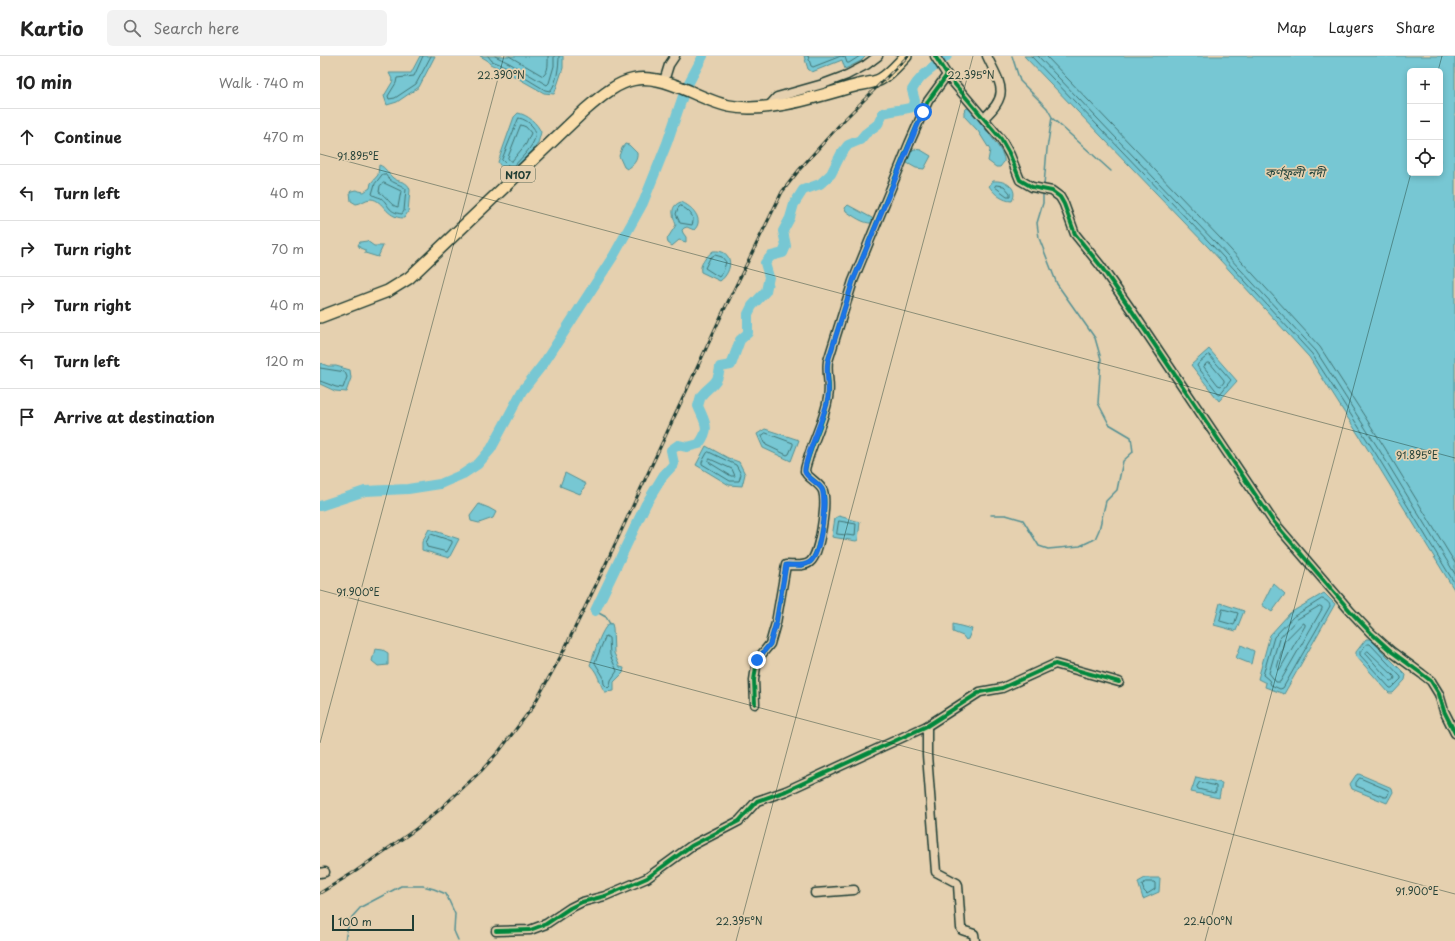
<!DOCTYPE html>
<html lang="en">
<head>
<meta charset="utf-8">
<style>
  :root { --surface:#fff; --page:#f2f2f2; --text:#222; --muted:#767676; --line:#e0e0e0 }
  body { margin:0; font-family:"Playpen Sans","Noto Sans Bengali",sans-serif; background:var(--page); color:var(--text) }
  .controls { position:absolute; right:12px; top:12px; display:grid; overflow:hidden; border-radius:6px; box-shadow:0 2px 6px #0003 }
  .controls button { width:36px; height:36px; display:grid; place-items:center; padding:0; border:0; border-bottom:1px solid var(--line); background:var(--surface); color:var(--text); font:20px sans-serif }
  .scale { position:absolute; left:12px; bottom:10px; width:82px; box-sizing:border-box; padding-left:4px; border:2px solid #1f3d34; border-top:0; font-size:11px; line-height:14px; white-space:nowrap; color:#1f3d34; -webkit-text-stroke:3px #e5d0af; paint-order:stroke }
  .stop { position:absolute; width:12px; height:12px; margin:-9px; border:3px solid #1a73e8; border-radius:50%; background:#fff }
  .stop.end { background:#1a73e8; border-color:#fff; box-shadow:0 1px 4px #0008 }
  .list { margin:0; padding:0; list-style:none }
  h2 { display:flex; justify-content:space-between; align-items:center; height:52px; margin:0; padding:0 16px; font-size:17px }
  h2 small { font-size:13px; font-weight:400; color:var(--muted) }
  .list li { display:grid; grid-template-columns:26px 1fr auto; gap:12px; align-items:center; box-sizing:border-box; height:56px; padding:0 16px; border-top:1px solid var(--line) }
  .list b { display:block; font-size:15px; white-space:nowrap }
  .list em { font-size:13px; font-style:normal; color:var(--muted) }
  .icon { flex:none; width:22px; height:22px; fill:none; stroke:currentColor; stroke-width:2; stroke-linecap:round; stroke-linejoin:round }
  .map { position:relative; flex:none; width:1135px; height:885px; overflow:hidden }
  header { display:flex; align-items:center; gap:24px; box-sizing:border-box; height:56px; padding:0 20px; background:var(--surface); border-bottom:1px solid var(--line) }
  header strong { font-size:19px }
  nav { display:flex; gap:22px; margin-inline-start:auto; font-size:14px }
  .search { width:280px; height:36px; background:var(--page); display:flex; align-items:center; gap:10px; box-sizing:border-box; padding:0 14px; border-radius:6px; color:var(--muted); font-size:15px }
  main { display:flex }
  aside { flex:1; background:var(--surface) }
  .map>svg:first-child { display:block }
</style>
</head>
<body>
<header>
<strong>Kartio</strong>
<div class="search"><svg class="icon" aria-label="search" viewBox="0 0 24 24"><circle cx="10" cy="10" r="6"/><path d="M15 15l6 6"/></svg>Search here</div>
<nav><a>Map</a><a>Layers</a><a>Share</a></nav>
</header>
<main>
<aside>
<h2>10 min<small>Walk · 740 m</small></h2>
<ul class="list">
<li><svg class="icon" aria-label="ahead" viewBox="0 0 24 24"><path d="M12 20V5M6 11l6-6 6 6"/></svg><div><b>Continue</b></div><em>470 m</em></li>
<li><svg class="icon" aria-label="left" viewBox="0 0 24 24"><path d="M17 20v-9H6M10 6l-5 5 5 5"/></svg><div><b>Turn left</b></div><em>40 m</em></li>
<li><svg class="icon" aria-label="right" viewBox="0 0 24 24"><path d="M7 20v-9h11M14 6l5 5-5 5"/></svg><div><b>Turn right</b></div><em>70 m</em></li>
<li><svg class="icon" aria-label="right" viewBox="0 0 24 24"><path d="M7 20v-9h11M14 6l5 5-5 5"/></svg><div><b>Turn right</b></div><em>40 m</em></li>
<li><svg class="icon" aria-label="left" viewBox="0 0 24 24"><path d="M17 20v-9H6M10 6l-5 5 5 5"/></svg><div><b>Turn left</b></div><em>120 m</em></li>
<li><svg class="icon" aria-label="arrive" viewBox="0 0 24 24"><path d="M6 21V4h12l-3 4 3 4H6"/></svg><div><b>Arrive at destination</b></div></li>
</ul>
</aside>
<div class="map">
<svg width="1135" height="885" viewBox="0 0 1135 885">
  <rect width="100%" height="100%" fill="#e5d0af"/>
  <filter id="ink" filterUnits="userSpaceOnUse"><feTurbulence type="fractalNoise" baseFrequency=".025" numOctaves="2"/><feDisplacementMap in="SourceGraphic" scale="8" xChannelSelector="R" yChannelSelector="G"/><feConvolveMatrix kernelMatrix="1 2 1 2 8 2 1 2 1" color-interpolation-filters="sRGB"/></filter>
  <g filter="url(#ink)">
    <!-- water -->
    <g fill="#77c7d3" stroke="#549093" fill-rule="evenodd">
      <polygon points="100,0 115,0 99,31 77,46 67,49 64,40 73,25 69,17 91,17"/>
      <polygon points="160,0 243,0 243,12 235,36 234,38 224,37 185,15 170,8 167,4"/>
      <polygon points="484,0 546,0 541,5 525,13 522,4 492,16 488,13"/>
      <path d="M704,0h431v535l-83,-135 -63,-99 -100,-109zM1090,15h30v102h-30z"/>
      <path d="M647,52l3,1c6,10 37,43 34,53 -1,1 -3,4 -4,5h-4l-8,-6 2,-11 -12,-19 -14,-15v-5z"/>
      <path d="M198,57c10,2 19,10 23,19 -1,4 -2,9 -4,13 -2,3 -21,26 -24,27 -6,2 -13,-6 -15,-10l16,-45z"/>
      <path d="M305,88l4,1 8,8c1,7 -4,13 -10,16l-3,-2 -5,-11 3,-8z"/>
      <path d="M594,93l7,1 10,6 -7,13 -8,-1 -9,-5c0,-5 3,-12 7,-14z"/>
      <path d="M59,109c7,2 8,8 14,13 6,5 15,2 17,12l-2,22 -4,6c-19,0 -20,-18 -33,-19 -6,0 -10,5 -15,5l-5,-3 -1,-9 1,-1 6,-1 2,1 5,1 6,-4 1,-5 7,-8z"/>
      <path d="M673,125c13,-1 26,7 19,20 -9,0 -18,-7 -23,-15z"/>
      <path d="M361,146c11,4 24,18 13,28l-7,-3 -3,1 -2,2 1,3 3,4v5l-7,-2 -7,6 -4,-3 -1,-4 9,-14c-3,-9 -7,-19 5,-23z"/>
      <path d="M528,149l24,13 1,3 -1,2c-8,1 -19,-7 -26,-12l-1,-3z"/>
      <polygon points="47,185 54,190 63,190 58,201 45,197 45,194 40,192 38,189 40,186"/>
      <path d="M393,195c22,-2 20,21 7,30l-19,-9c-2,-8 6,-16 12,-21z"/>
      <polygon points="889,293 917,325 899,345 871,309"/>
      <polygon points="0,307 8,310 16,310 30,314 31,322 26,336 15,335 0,328"/>
      <polygon points="445,373 479,384 471,405 443,392 437,378"/>
      <polygon points="386,390 408,402 419,406 425,418 422,430 409,429 376,409"/>
      <polygon points="245,417 266,428 260,438 240,430"/>
      <polygon points="159,448 169,452 176,456 173,462 159,467 151,465 150,460"/>
      <polygon points="519,460 540,466 538,484 536,485 512,481 515,462"/>
      <polygon points="109,473 139,483 129,502 102,494 102,486"/>
      <polygon points="953,527 965,538 952,556 942,549"/>
      <polygon points="1004,537 1015,548 964,638 945,631 946,627 938,623 950,579 970,557"/>
      <polygon points="900,547 924,555 916,575 894,569"/>
      <path d="M290,567l2,1 1,4 1,25 6,14 4,1 -1,5 -9,9v9l-9,1c-7,-10 -5,-17 -15,-27 4,-10 11,-37 20,-42z"/>
      <polygon points="633,568 652,573 648,583 646,584 643,580 633,576"/>
      <polygon points="1046,583 1050,583 1086,619 1085,624 1073,637 1069,637 1036,600 1036,596"/>
      <polygon points="921,589 934,595 931,608 916,602"/>
      <polygon points="55,593 63,594 68,597 68,609 58,610 52,605"/>
      <polygon points="1039,718 1072,732 1073,736 1067,747 1032,733 1030,728 1036,719"/>
      <polygon points="876,721 902,727 899,742 871,736"/>
      <polygon points="825,822 840,822 839,836 823,843 818,826"/>
    </g>
    <g fill="none" stroke-linecap="round" stroke-linejoin="round">
      <!-- shore -->
      <g stroke="#427474" stroke-width="1">
        <polyline points="103,0 94,20 77,22 76,27 68,40 69,43 75,42 96,28 111,0"/>
        <path d="M168,0l4,5 15,6 38,23 5,1c7,-7 9,-26 9,-35"/>
        <polyline points="175,0 189,7 227,29 229,27 234,10 234,0"/>
        <path d="M189,0l34,20c6,-5 5,-13 5,-20"/>
        <polyline points="488,0 491,10 493,11 521,0 525,1 527,7 529,7 540,0"/>
        <polyline points="711,0 892,189 992,298 1056,398 1135,528"/>
        <polyline points="718,0 895,186 996,295 1060,395 1135,518"/>
        <polyline points="726,0 900,182 1000,291 1065,392 1135,507"/>
        <path d="M199,62c5,1 10,4 13,8 12,12 -11,32 -19,41l-3,1 -8,-8z"/>
        <polygon points="201,69 206,71 211,77 206,88 192,105 190,105 188,102"/>
        <path d="M63,118h2c7,11 13,8 21,15l-2,22 -2,3c-15,-2 -12,-9 -21,-16 -3,-1 -7,-2 -9,-4l3,-10z"/>
        <path d="M64,127l17,8 -3,16c-8,-1 -11,-11 -19,-15l1,-6z"/>
        <polygon points="676,129 684,130 690,137 690,140 687,140 675,131"/>
        <path d="M361,150c7,4 15,10 11,19l-12,-2 -4,-9 2,-6z"/>
        <polygon points="395,199 402,201 406,206 403,216 399,221 385,212 390,202"/>
        <polygon points="889,299 911,324 900,338 898,337 877,310 878,308"/>
        <polygon points="887,307 890,307 904,324 904,326 901,330 898,329 884,311"/>
        <polyline points="0,312 25,316 27,321 23,332 16,331 0,325"/>
        <polygon points="446,377 473,387 473,389 469,398 467,399 446,389 442,380"/>
        <polygon points="389,396 416,409 421,418 419,425 410,425 382,408 382,406 387,397"/>
        <polygon points="390,403 412,413 415,420 411,420 390,407 389,405"/>
        <polygon points="519,465 536,468 535,480 517,478"/>
        <polygon points="111,478 132,485 132,487 127,496 107,491 106,487"/>
        <path d="M1002,543c3,0 8,4 8,7l-47,82 -3,1 -9,-4 -2,-5 -6,-5 11,-38 19,-20z"/>
        <polygon points="1000,550 1002,551 1002,553 960,626 956,626 949,617 959,583 976,564"/>
        <polygon points="903,553 918,557 914,569 900,565"/>
        <polygon points="983,567 985,568 985,570 960,613 958,614 957,612 964,586"/>
        <polygon points="286,580 289,582 290,599 297,615 291,624 290,630 288,632 284,628 283,620 275,607"/>
        <polygon points="1047,588 1050,588 1081,621 1081,623 1072,632 1070,632 1040,599 1040,596"/>
        <polygon points="1048,595 1074,620 1075,622 1073,625 1070,625 1047,599 1046,597"/>
        <polygon points="1040,722 1068,734 1069,736 1067,741 1064,741 1036,730 1036,727"/>
        <polygon points="880,726 896,730 896,736 894,737 878,733 877,731"/>
        <polygon points="826,826 834,826 835,827 835,833 827,838 824,835 822,829"/>
      </g>
      <!-- stream -->
      <g stroke="#549093" stroke-width="1.5">
        <polyline points="692,0 700,25 727,52 732,61 727,93 724,129"/>
        <polyline points="732,62 791,115"/>
        <polyline points="671,459 686,459 703,464 719,490 728,493 760,490 775,483 779,474 786,445 797,434 803,405 813,396 811,381 789,368 778,347 781,303 775,282 737,228 719,182 717,167 723,147 723,137"/>
        <polyline points="275,555 286,561 290,568"/>
        <polyline points="25,885 27,874 32,861 41,851 81,830 103,830 114,833 126,838 135,858 134,875 138,884"/>
      </g>
      <!-- river -->
      <g stroke="#77c7d3" stroke-width="10">
        <polyline points="0,450 45,435 88,433 120,428 143,418 158,408 171,393 202,335 224,307 294,199 323,147 347,87 365,34 383,0"/>
        <path d="M275,555l51,-107 17,-28 11,-12 -3,-14 7,-5 9,2 12,-3c12,-16 6,-21 -1,-38 1,-3 2,-7 3,-10 9,-12 17,-10 19,-29l11,-2 9,-25 8,-7v-19l4,-8 14,-15 3,-14 -4,-14 6,-7 12,-3 3,-7 -3,-15 7,-13 4,-14 9,-14 17,-6 11,-10 10,-20 7,-9 12,-5 5,-6 13,-10 5,-11c10,-3 20,-3 30,-6l2,-6 -3,-11c8,-16 23,-22 35,-34"/>
      </g>
      <!-- minor casing -->
      <g stroke="#1f3d34" stroke-width="11">
        <g id="minor">
          <polyline points="627,19 681,83 690,99 700,124 712,131 732,135 740,141 744,148 755,178 780,209 812,255 953,465 1031,556 1051,577 1072,596 1102,618 1111,625 1119,638 1124,655 1135,677"/>
          <polyline points="344,25 349,9 355,0"/>
          <polyline points="449,50 457,41 503,28 527,19 546,9 558,0"/>
          <path d="M664,62c27,-24 16,-34 3,-62"/>
          <path d="M435,648l-1,-24 3,-20 13,-16 6,-21 10,-58c8,0 18,2 24,-3 10,-8 17,-59 13,-71 -3,-8 -17,-14 -18,-20 0,-4 2,-8 3,-12 6,-21 17,-40 20,-61 3,-13 -2,-24 0,-37l25,-80 56,-137 19,-43 19,-26 -12,-19"/>
          <polyline points="607,670 607,699 616,816 637,827 638,829 641,872 642,874 654,878 655,885"/>
          <polyline points="0,817 5,816"/>
          <polyline points="495,837 534,834"/>
          <polyline points="176,875 210,874 226,868 250,852 262,846 285,840 327,822 371,790 419,765 437,745 466,735 607,670 660,636 682,632 735,608 799,626"/>
        </g>
      </g>
      <!-- highway casing -->
      <g stroke="#1f3d34" stroke-width="14">
        <path id="highway" d="M0,261l68,-26 21,-13 176,-168c40,-35 55,-40 104,-19 13,6 26,12 40,15 38,8 92,-11 129,-21 5,-1 19,-3 23,-6 9,-5 17,-15 25,-23"/>
      </g>
      <!-- minor -->
      <use href="#minor" stroke="#e5d0af" stroke-width="8"/>
      <!-- highway -->
      <use href="#highway" stroke="#faddab" stroke-width="11"/>
      <!-- rail casing -->
      <g stroke="#1f3d34" stroke-width="3">
        <polyline id="rail" points="0,837 36,815 96,773 119,754 161,715 180,694 212,652 242,598 276,529 403,256 462,136 479,114 522,66 588,0"/>
      </g>
      <!-- rail -->
      <use href="#rail" stroke="#e5d0af" stroke-width="1.5" stroke-dasharray="4.5" stroke-linecap="butt"/>
      <!-- cycleway casing -->
      <g stroke="#e5d0af" stroke-width="6">
        <g id="cycleway">
          <polyline points="627,19 681,83 690,99 700,124 712,131 732,135 740,141 744,148 755,178 780,209 812,255 953,465 1031,556 1051,577 1072,596 1102,618 1111,625 1119,638 1124,655 1135,677"/>
          <path d="M435,648l-1,-24 3,-20 13,-16 6,-21 10,-58c8,0 18,2 24,-3 10,-8 17,-59 13,-71 -3,-8 -17,-14 -18,-20 0,-4 2,-8 3,-12 6,-21 17,-40 20,-61 3,-13 -2,-24 0,-37l25,-80 56,-137 19,-43 19,-26 -12,-19"/>
          <polyline points="176,875 210,874 226,868 250,852 262,846 285,840 327,822 371,790 419,765 437,745 466,735 607,670 660,636 682,632 735,608 799,626"/>
        </g>
      </g>
      <!-- cycleway -->
      <use href="#cycleway" stroke="#00873e" stroke-width="4"/>
    </g>
  </g>
  <g fill="none" stroke-linecap="round" stroke-linejoin="round" filter="url(#ink)">
    <!-- route -->
    <path stroke="#1a73e8" stroke-width="5" d="M437,604l13,-16 6,-21 10,-58c8,0 17,2 24,-3 11,-8 17,-61 12,-73 -3,-6 -16,-12 -17,-17 -2,-10 19,-55 22,-69 4,-14 -2,-28 1,-42l25,-80 70,-169"/>
  </g>
  <!-- ticks -->
  <path fill="none" stroke="#1f3d34" stroke-width="1" stroke-opacity="0.45" d="M1118,15l4,-15M0,98l1135,304M0,534l1135,304M0,687l184,-687M416,885l237,-885M885,885l206,-768"/>
  <g text-anchor="middle" dominant-baseline="central" stroke-width="3.5" stroke-linejoin="round" paint-order="stroke">
    <!-- shield labels -->
    <rect fill="#e5d0af" stroke="#5a6959" stroke-width="1" x="181" y="110" width="34" height="16" rx="3"/>
    <g font-size="10" font-weight="bold" fill="#1f3d34">
      <text x="198" y="118">N107</text>
    </g>
    <!-- water labels -->
    <g font-size="12" font-style="italic" fill="#23443c" stroke="#e5d0af">
      <text x="975" y="116">কর্ণফুলী নদী</text>
    </g>
  </g>
  <g font-size="10" text-anchor="middle" fill="#1f3d34" stroke="#e5d0af" stroke-width="3.5" stroke-linejoin="round" paint-order="stroke">
    <text x="181" y="23">22.390°N</text>
    <text x="651" y="23">22.395°N</text>
    <text x="38" y="104">91.895°E</text>
    <text x="1097" y="403">91.895°E</text>
    <text x="38" y="540">91.900°E</text>
    <text x="1097" y="839">91.900°E</text>
    <text x="419" y="869">22.395°N</text>
    <text x="888" y="869">22.400°N</text>
  </g>
</svg>
<div class="controls">
<button>+</button>
<button>−</button>
<button><svg class="icon" aria-label="locate" viewBox="0 0 24 24"><circle cx="12" cy="12" r="6"/><path d="M12 2v4M12 18v4M2 12h4M18 12h4"/></svg></button>
</div>
<div class="scale">100 m</div>
<div class="stop" style="left:603px;top:56px"></div>
<div class="stop end" style="left:437px;top:604px"></div>
</div>
</main>
</body>
</html>
